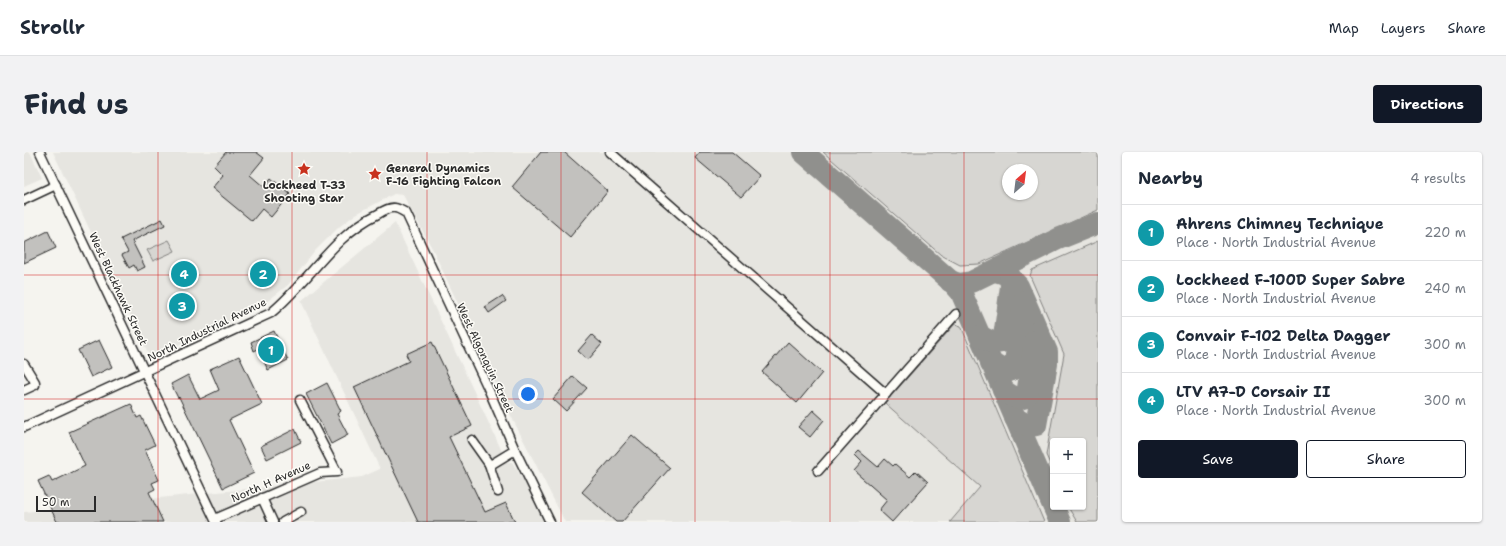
<!DOCTYPE html>
<html lang="en">
<head>
<meta charset="utf-8">
<style>
  :root { --surface:#fff; --page:#f2f2f3; --text:#1f2937; --muted:#747a83; --line:#e0e1e3; --accent:#111827 }
  body { margin:0; font-family:"Shantell Sans",sans-serif; background:var(--page); color:var(--text) }
  .controls { position:absolute; right:12px; bottom:12px; display:grid; overflow:hidden; border-radius:4px; box-shadow:0 1px 3px #0004 }
  .controls button { width:36px; height:36px; display:grid; place-items:center; padding:0; border:0; border-bottom:1px solid var(--line); background:var(--surface); color:var(--text); font:20px sans-serif }
  .compass { position:absolute; left:978px; top:12px; width:36px; height:36px; border-radius:50%; background:var(--surface); box-shadow:0 1px 3px #0004; rotate:28deg }
  .scale { position:absolute; left:12px; bottom:10px; width:60px; box-sizing:border-box; padding-left:4px; border:2px solid #2b2b2b; border-top:0; font-size:11px; line-height:14px; white-space:nowrap; color:#2b2b2b; -webkit-text-stroke:3px #fdfcf7; paint-order:stroke }
  .you { position:absolute; left:504px; top:242px; width:14px; height:14px; margin:-10px; border:3px solid #fff; border-radius:50%; background:#1a73e8; box-shadow:0 0 0 6px #1a73e833 }
  .badge { display:grid; place-items:center; width:26px; height:26px; border-radius:50%; background:var(--accent); color:#fff; font-size:13px; font-weight:700 }
  .pin { position:absolute; translate:-50% -50%; border:2px solid #fff; box-shadow:0 1px 4px #0006 }
  .list { margin:0; padding:0; list-style:none }
  h2 { display:flex; justify-content:space-between; align-items:center; height:52px; margin:0; padding:0 16px; font-size:17px }
  h2 small { font-size:13px; font-weight:400; color:var(--muted) }
  .list li { display:grid; grid-template-columns:26px 1fr auto; gap:12px; align-items:center; box-sizing:border-box; height:56px; padding:0 16px; border-top:1px solid var(--line) }
  .list b { display:block; font-size:15px; white-space:nowrap }
  .list p { margin:0; font-size:13px; white-space:nowrap; color:var(--muted) }
  .list em { font-size:13px; font-style:normal; color:var(--muted) }
  .actions { display:flex; gap:8px; padding:12px 16px }
  .actions a { flex:1; padding:9px 0; border:1px solid var(--accent); border-radius:4px; text-align:center; font-size:14px; color:var(--accent) }
  .actions .main { background:var(--accent); color:#fff }
  .map { position:relative; flex:none; width:1074px; height:370px; overflow:hidden; border-radius:4px }
  header { display:flex; align-items:center; gap:24px; box-sizing:border-box; height:56px; padding:0 20px; background:var(--surface); border-bottom:1px solid var(--line) }
  header strong { font-size:19px }
  nav { display:flex; gap:22px; margin-inline-start:auto; font-size:14px }
  .intro { display:flex; align-items:center; justify-content:space-between; box-sizing:border-box; height:96px; padding:0 24px }
  h1 { margin:0; font-size:28px }
  .button { padding:10px 18px; border-radius:4px; background:var(--accent); color:#fff; font-size:14px; font-weight:700 }
  main { display:flex; gap:24px; padding:0 24px }
  aside { flex:1; background:var(--surface); border-radius:4px; box-shadow:0 1px 3px #0004 }
  .map>svg:first-child { display:block }
</style>
</head>
<body>
<header>
<strong>Strollr</strong>
<nav><a>Map</a><a>Layers</a><a>Share</a></nav>
</header>
<div class="intro"><h1>Find us</h1><a class="button">Directions</a></div>
<main>
<div class="map">
<svg width="1074" height="370" viewBox="0 0 1074 370">
  <rect width="100%" height="100%" fill="#f5f4ef"/>
  <filter id="ink" filterUnits="userSpaceOnUse"><feTurbulence type="fractalNoise" baseFrequency=".025" numOctaves="2"/><feDisplacementMap in="SourceGraphic" scale="8" xChannelSelector="R" yChannelSelector="G"/><feConvolveMatrix kernelMatrix="1 2 1 2 8 2 1 2 1" color-interpolation-filters="sRGB"/></filter>
  <g filter="url(#ink)">
    <!-- built -->
    <g fill="#e6e5e0" fill-rule="evenodd">
      <polygon points="0,0 6,0 18,26 0,34"/>
      <path d="M29,0h1045v370h-533l-62,-122 -70,-150 -30,-55 -9,-1 -38,20 -17,13 -23,23 -28,35 -28,22 -108,50 -4,-4zM984,18h24v24h-24zM1029,289h30v66h-30z"/>
      <polygon points="371,71 483,310 488,310 526,370 0,370 0,360 338,325 356,317 277,149"/>
    </g>
    <!-- green -->
    <g fill="#d7d6d2" stroke="#81807e" fill-rule="evenodd">
      <path d="M799,0h275v58l-119,54 -19,1 -19,-10zM984,18h24v24h-24z"/>
      <polygon points="145,88 151,99 129,109 123,98"/>
      <polygon points="1074,89 1074,370 1053,370 1044,355 1059,355 1059,289 1029,289 1029,319 1022,303 1040,202 1006,124 1008,118"/>
      <polygon points="931,172 937,174 1020,370 926,370 956,335 861,251"/>
    </g>
    <g fill="none" stroke-linecap="round" stroke-linejoin="round">
      <!-- taxiway -->
      <g stroke="#90908d" stroke-width="22">
        <polyline points="779,0 930,132 937,140 1036,370"/>
        <polyline points="972,119 984,123 994,134 1023,200 1023,212 1012,273 1005,274 991,266"/>
        <polyline points="926,129 935,132 947,130 1034,87 1074,71"/>
        <polyline points="956,184 970,191 977,190 980,185 987,134 986,125"/>
        <polyline points="967,211 983,220 990,217 1000,149"/>
        <path d="M979,238c7,5 17,13 24,5l8,-54"/>
      </g>
    </g>
    <!-- building -->
    <g fill="#c2c1be" stroke="#2b2b2b">
      <polygon points="202,0 232,0 240,6 226,23 240,35 247,26 266,42 247,65 238,57 228,69 188,36 199,23 190,14"/>
      <polygon points="517,0 540,0 584,39 546,85 488,35"/>
      <polygon points="676,0 708,0 736,24 717,45 671,6"/>
      <polygon points="138,67 141,73 108,89 121,115 113,119 110,113 105,116 98,103 104,100 97,87"/>
      <polygon points="24,79 32,96 0,111 0,91"/>
      <polygon points="478,144 482,149 465,161 461,155"/>
      <polygon points="250,179 264,208 244,218 234,197 230,199 227,190"/>
      <polygon points="568,183 578,192 564,208 554,199"/>
      <polygon points="75,188 88,215 67,225 54,198"/>
      <polygon points="408,190 448,274 425,285 461,360 482,351 491,370 394,370 330,235 385,209 382,202"/>
      <polygon points="764,190 798,221 773,251 738,220"/>
      <polygon points="215,204 238,252 205,268 230,321 199,336 155,245 154,246 147,232 164,223 176,247 195,238 186,217"/>
      <polygon points="549,224 563,236 542,259 529,247"/>
      <polygon points="303,231 317,259 313,262 324,283 307,292 282,242"/>
      <polygon points="107,252 113,266 117,264 131,293 121,298 135,328 128,331 131,337 125,340 139,370 33,370 14,329 25,324 28,330 61,314 45,280"/>
      <polygon points="789,258 800,268 786,285 774,275"/>
      <polygon points="271,277 277,290 243,307 237,294"/>
      <polygon points="608,283 646,316 598,370 592,370 558,340"/>
      <polygon points="835,299 854,315 861,307 869,314 871,312 886,325 892,319 904,330 868,370 855,358 863,348 830,319 838,310 831,303"/>
    </g>
    <g fill="none" stroke-linecap="round" stroke-linejoin="round">
      <!-- minor casing -->
      <g stroke="#2b2b2b" stroke-width="11">
        <g id="minor">
          <polyline points="16,0 192,370"/>
          <polyline points="586,0 862,242"/>
          <polyline points="0,48 32,33"/>
          <polyline points="0,212 11,230 11,233 0,238"/>
          <path d="M0,275l247,-114c38,-31 61,-77 107,-99 5,-3 11,-7 17,-6 3,0 7,3 11,5l81,173 28,64 35,72"/>
          <polyline points="448,288 465,312 468,312 491,298"/>
          <polyline points="465,312 474,340"/>
          <polyline points="794,319 932,162"/>
          <polyline points="238,346 249,370"/>
          <polyline points="191,367 296,321 313,320 276,248"/>
          <polyline points="259,370 277,360"/>
        </g>
      </g>
      <!-- minor -->
      <use href="#minor" stroke="#fdfcf7" stroke-width="8"/>
    </g>
  </g>
  <!-- grid -->
  <path fill="none" stroke="#d62828" stroke-width="1" stroke-opacity="0.55" d="M134,0v370M268,0v370M403,0v370M537,0v370M671,0v370M806,0v370M940,0v370M0,123h1074M0,247h1074"/>
  <!-- icons -->
  <defs>
    <g id="sight-bare" transform="scale(1.08)"><path d="M0-6L1.8-2.2L6-1.7L2.9 1.2L3.7 5.4L0 3.3L-3.7 5.4L-2.9 1.2L-6-1.7L-1.8-2.2Z" fill="#c8321e" stroke="#fdfcf7" stroke-width="2.5" paint-order="stroke"/></g>
  </defs>
  <g fill-rule="evenodd">
    <use href="#sight-bare" x="280" y="17"/>
    <use href="#sight-bare" x="351" y="22"/>
  </g>
  <g text-anchor="middle" dominant-baseline="central" stroke-width="3" stroke-linejoin="round" paint-order="stroke">
    <!-- poi labels -->
    <g font-size="11" font-weight="bold" fill="#2b2b2b" stroke="#fdfcf7" text-anchor="start">
      <text x="362" y="16">General Dynamics<tspan x="362" dy="13">F-16 Fighting Falcon</tspan></text>
      <text x="280" y="33" text-anchor="middle">Lockheed T-33<tspan x="280" dy="13">Shooting Star</tspan></text>
    </g>
    <!-- street labels -->
    <g font-size="11" fill="#2b2b2b" stroke="#fdfcf7">
      <text transform="translate(94 137) rotate(65)">West Blackhawk Street</text>
      <text transform="translate(183 178) rotate(-26)">North Industrial Avenue</text>
      <text transform="translate(461 206) rotate(65)">West Algonquin Street</text>
      <text transform="translate(247 330) rotate(-24)">North H Avenue</text>
    </g>
  </g>
</svg>
<div class="controls">
<button>+</button>
<button>−</button>
</div>
<svg class="compass" viewBox="-18 -18 36 36"><path d="M0-13l5 13h-10z" fill="#e53935"/><path d="M0 13l5-13h-10z" fill="#747a83"/></svg>
<div class="scale">50 m</div>
<div class="you"></div>
<div class="pin badge" style="left:247px;top:198px;background:#0f9aa8">1</div>
<div class="pin badge" style="left:239px;top:122px;background:#0f9aa8">2</div>
<div class="pin badge" style="left:158px;top:154px;background:#0f9aa8">3</div>
<div class="pin badge" style="left:160px;top:122px;background:#0f9aa8">4</div>
</div>
<aside>
<h2>Nearby<small>4 results</small></h2>
<ul class="list">
<li><span class="badge" style="background:#0f9aa8">1</span><div><b>Ahrens Chimney Technique</b><p>Place · North Industrial Avenue</p></div><em>220 m</em></li>
<li><span class="badge" style="background:#0f9aa8">2</span><div><b>Lockheed F-100D Super Sabre</b><p>Place · North Industrial Avenue</p></div><em>240 m</em></li>
<li><span class="badge" style="background:#0f9aa8">3</span><div><b>Convair F-102 Delta Dagger</b><p>Place · North Industrial Avenue</p></div><em>300 m</em></li>
<li><span class="badge" style="background:#0f9aa8">4</span><div><b>LTV A7-D Corsair II</b><p>Place · North Industrial Avenue</p></div><em>300 m</em></li>
</ul>
<div class="actions"><a class="main">Save</a><a>Share</a></div>
</aside>
</main>
</body>
</html>
